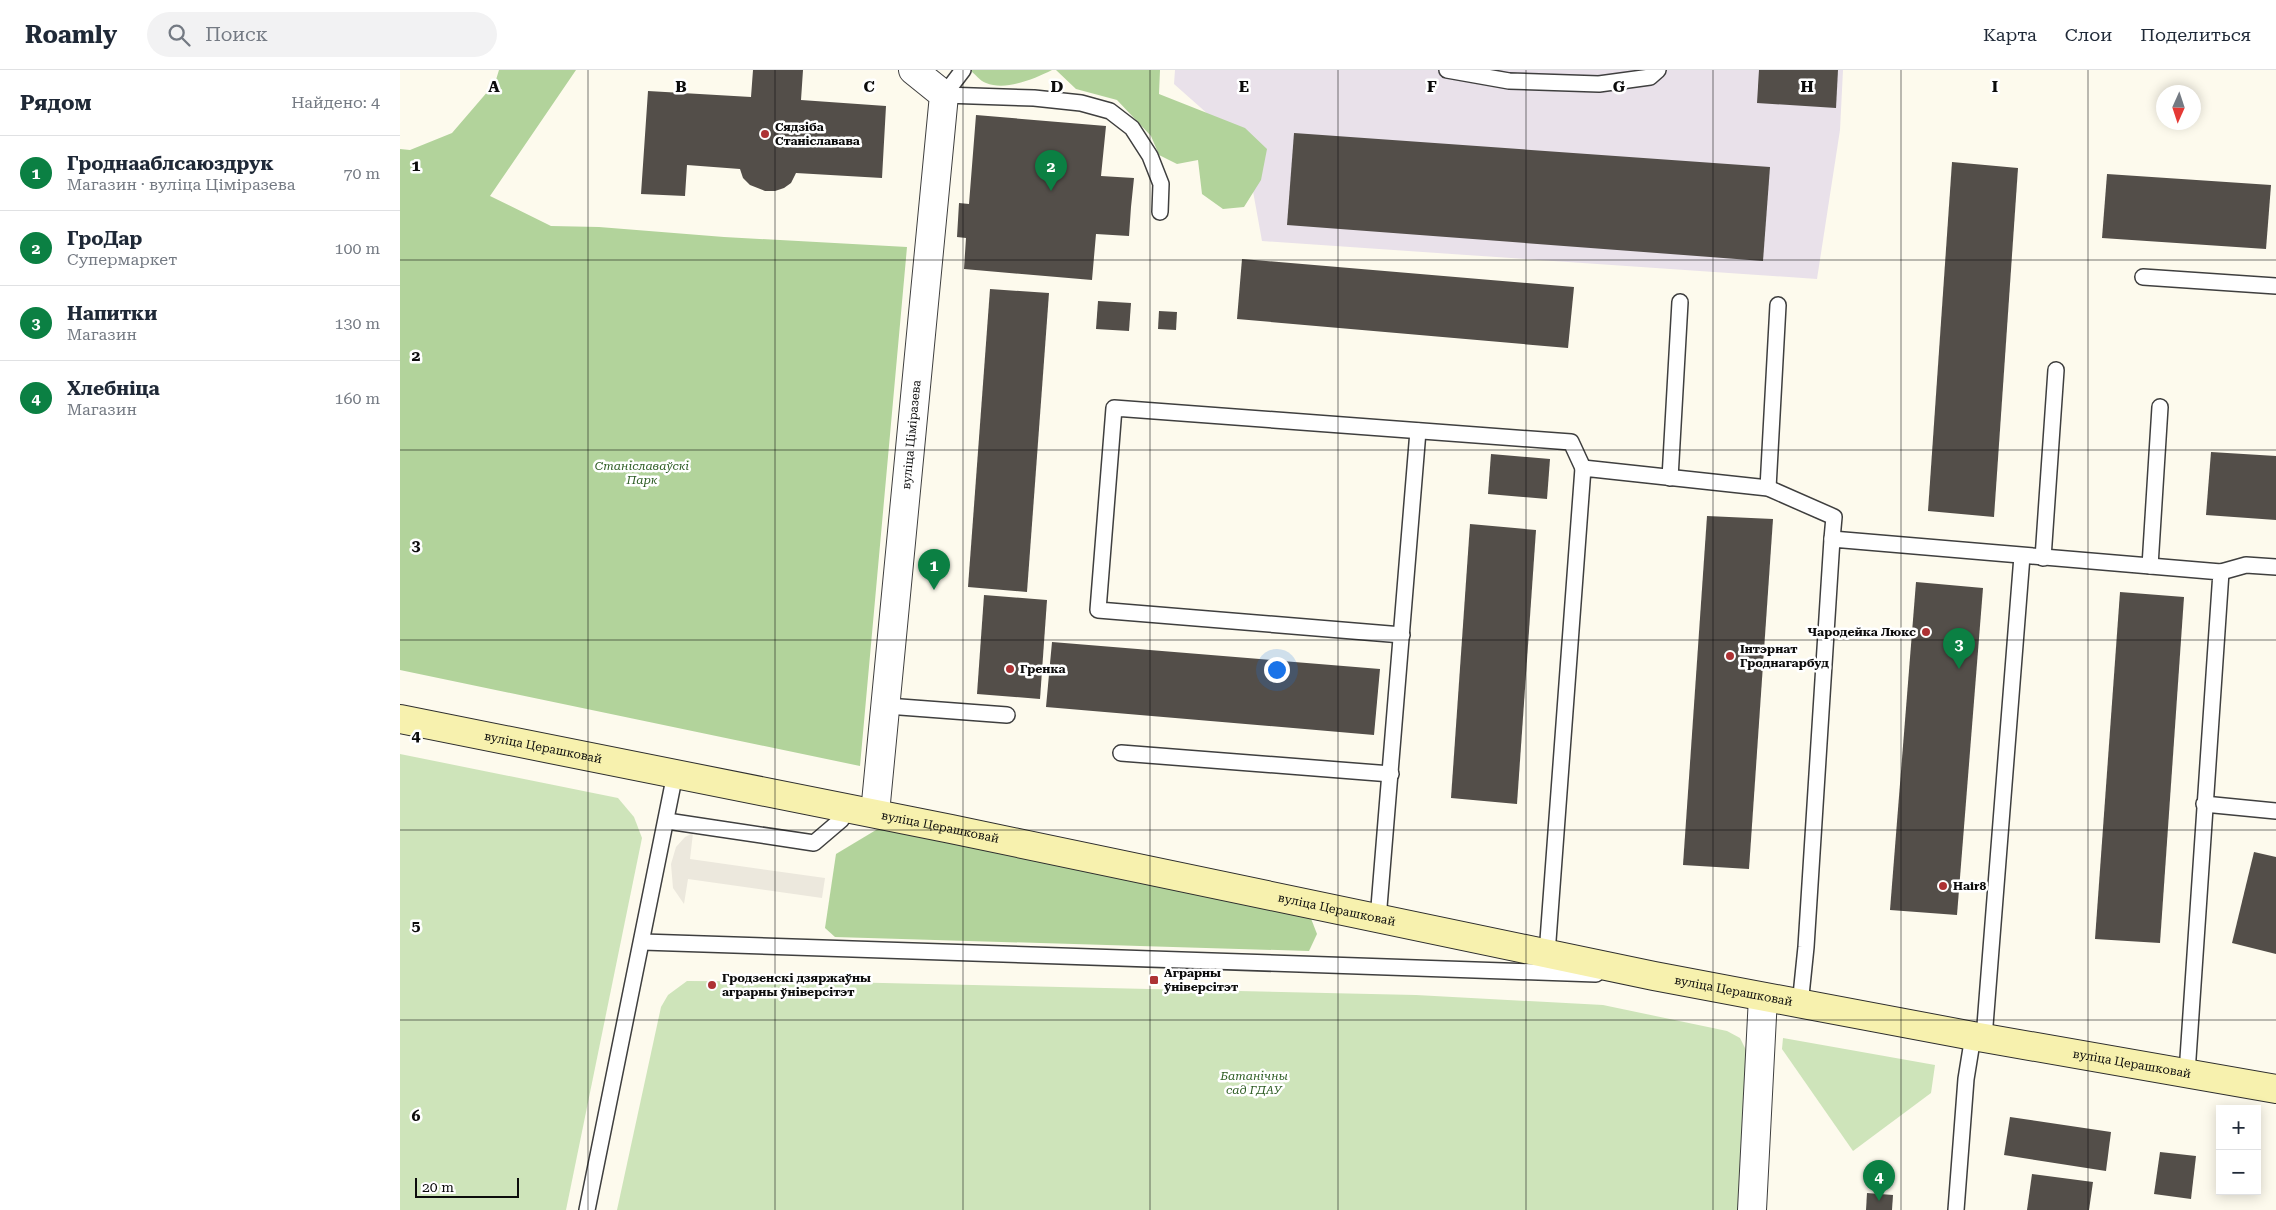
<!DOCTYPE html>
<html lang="ru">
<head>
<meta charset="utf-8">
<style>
  :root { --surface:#fff; --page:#f2f2f3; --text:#1f2937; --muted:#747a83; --line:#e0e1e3; --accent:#0b8043 }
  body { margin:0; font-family:"Roboto Serif",serif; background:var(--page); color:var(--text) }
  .controls { position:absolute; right:15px; bottom:15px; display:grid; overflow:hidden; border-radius:0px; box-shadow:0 2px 12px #0003 }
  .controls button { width:45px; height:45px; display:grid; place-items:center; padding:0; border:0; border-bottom:1px solid var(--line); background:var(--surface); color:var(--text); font:25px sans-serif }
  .compass { position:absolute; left:1756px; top:15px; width:45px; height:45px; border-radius:50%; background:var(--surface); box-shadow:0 2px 12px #0003; rotate:183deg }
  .scale { position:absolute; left:15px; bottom:12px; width:104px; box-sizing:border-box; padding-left:5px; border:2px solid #0c0c0c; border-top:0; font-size:14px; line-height:18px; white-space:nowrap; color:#0c0c0c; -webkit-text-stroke:4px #fff; paint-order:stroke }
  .you { position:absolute; left:876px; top:599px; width:18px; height:18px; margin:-12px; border:4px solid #fff; border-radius:50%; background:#1a73e8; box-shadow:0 0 0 8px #1a73e833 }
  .badge { display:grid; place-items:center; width:32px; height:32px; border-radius:50%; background:var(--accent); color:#fff; font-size:16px; font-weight:700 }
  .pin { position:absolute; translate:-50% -41px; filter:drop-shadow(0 1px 2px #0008) }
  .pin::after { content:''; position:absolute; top:26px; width:18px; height:15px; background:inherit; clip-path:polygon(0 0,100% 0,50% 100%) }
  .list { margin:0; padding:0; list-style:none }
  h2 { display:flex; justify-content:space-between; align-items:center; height:65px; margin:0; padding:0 20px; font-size:21px }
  h2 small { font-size:16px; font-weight:400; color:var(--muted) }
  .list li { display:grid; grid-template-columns:32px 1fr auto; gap:15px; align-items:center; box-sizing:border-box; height:75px; padding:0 20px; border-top:1px solid var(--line) }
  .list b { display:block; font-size:19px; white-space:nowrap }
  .list p { margin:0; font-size:16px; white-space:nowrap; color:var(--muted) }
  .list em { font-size:16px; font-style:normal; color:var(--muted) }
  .icon { flex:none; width:28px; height:28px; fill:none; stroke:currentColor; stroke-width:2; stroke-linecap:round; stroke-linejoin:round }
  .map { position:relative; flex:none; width:1876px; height:1140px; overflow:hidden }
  header { display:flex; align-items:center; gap:30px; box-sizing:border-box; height:70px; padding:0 25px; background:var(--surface); border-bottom:1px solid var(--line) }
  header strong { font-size:24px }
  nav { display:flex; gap:28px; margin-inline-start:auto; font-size:18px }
  .search { width:350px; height:45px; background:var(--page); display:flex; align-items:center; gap:12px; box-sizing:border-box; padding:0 18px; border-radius:28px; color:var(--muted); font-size:19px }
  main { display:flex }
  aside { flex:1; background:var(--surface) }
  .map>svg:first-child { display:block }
</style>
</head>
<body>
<header>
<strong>Roamly</strong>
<div class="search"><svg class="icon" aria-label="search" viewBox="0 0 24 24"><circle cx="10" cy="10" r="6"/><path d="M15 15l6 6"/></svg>Поиск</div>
<nav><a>Карта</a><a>Слои</a><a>Поделиться</a></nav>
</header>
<main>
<aside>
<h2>Рядом<small>Найдено: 4</small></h2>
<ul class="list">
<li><span class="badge">1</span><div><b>Гроднааблсаюздрук</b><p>Магазин · вуліца Ціміразева</p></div><em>70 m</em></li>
<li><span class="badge">2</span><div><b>ГроДар</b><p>Супермаркет</p></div><em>100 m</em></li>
<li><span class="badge">3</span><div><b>Напитки</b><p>Магазин</p></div><em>130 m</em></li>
<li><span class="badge">4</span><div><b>Хлебніца</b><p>Магазин</p></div><em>160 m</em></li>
</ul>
</aside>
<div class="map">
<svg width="1876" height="1140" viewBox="0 0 1876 1140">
  <rect width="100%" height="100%" fill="#fdfaed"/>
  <!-- industrial -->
  <polygon fill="#e9e1ea" points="775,0 1443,0 1440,60 1417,209 862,171 845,77 774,14"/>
  <!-- green -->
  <g fill="#cee4ba">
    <polygon points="0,684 218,728 234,747 242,768 166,1140 0,1140"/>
    <polygon points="287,911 438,912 1016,925 1203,935 1327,961 1340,968 1346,980 1340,1140 217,1140 261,937 268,925"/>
    <polygon points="1383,968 1535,995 1531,1023 1453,1081 1382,979"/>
  </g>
  <!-- forest -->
  <g fill="#b2d39b">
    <polygon points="99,0 176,0 90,126 151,156 199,157 324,167 507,177 460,696 0,600 0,79 10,80 52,63 95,13"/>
    <path d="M570,0h82c-18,9 -46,21 -66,13 -6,-2 -11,-9 -16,-13z"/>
    <polygon points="656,0 760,0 759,24 845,58 867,79 861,110 844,137 823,139 802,124 798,90 777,94 759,85 751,66 717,30 676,19"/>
    <polygon points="481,757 910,846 917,864 909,881 435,867 425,858 436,784"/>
  </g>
  <!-- plaza -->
  <polygon fill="#ece8dd" points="293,763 290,789 425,808 422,828 288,809 284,834 273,818 271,794 276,777 285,767"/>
  <!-- building -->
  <g fill="#534e49">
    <polygon points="353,0 403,0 401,30 486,36 482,108 396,103 391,113 384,118 375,121 365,121 350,115 343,108 340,99 287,95 285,126 241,124 248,21 351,27"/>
    <polygon points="1359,0 1438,0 1436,38 1357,33"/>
    <polygon points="576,45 706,56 701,106 734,108 731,137 729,166 696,164 692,210 564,199 566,168 557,167 559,133 569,134"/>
    <polygon points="894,63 1370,97 1363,191 887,155"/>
    <polygon points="1552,92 1618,98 1594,447 1528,441"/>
    <polygon points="1707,104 1871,115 1866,179 1702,168"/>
    <polygon points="842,189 1174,217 1168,278 837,249"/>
    <polygon points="590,219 649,223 627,522 568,517"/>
    <polygon points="698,231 731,233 729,261 696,259"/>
    <polygon points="759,241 777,242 776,260 758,259"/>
    <polygon points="1811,382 1876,386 1876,450 1806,445"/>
    <polygon points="1091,384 1150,389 1147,429 1088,424"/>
    <polygon points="1307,446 1373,449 1349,799 1283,795"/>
    <polygon points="1070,454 1136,460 1117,734 1051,728"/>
    <polygon points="1516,512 1583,518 1557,845 1490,840"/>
    <polygon points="1720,522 1784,527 1760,873 1695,869"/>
    <polygon points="584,525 647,530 640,629 577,624"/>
    <polygon points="652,572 980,599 974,665 646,637"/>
    <polygon points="1854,782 1876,787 1876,884 1832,873"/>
    <polygon points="1610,1047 1711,1062 1706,1101 1604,1085"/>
    <polygon points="1760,1082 1796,1086 1791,1129 1754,1124"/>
    <polygon points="1632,1104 1693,1112 1689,1140 1627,1140"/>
    <polygon points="1467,1123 1493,1125 1492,1140 1466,1140"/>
  </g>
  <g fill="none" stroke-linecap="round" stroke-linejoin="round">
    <!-- lane casing -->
    <g stroke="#3f3f3f" stroke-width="18">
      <g id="lane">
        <polyline points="1047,0 1109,11 1199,14 1250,7 1258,0"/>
        <polyline points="544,25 634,28 681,33 710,41 732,58 750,86 761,114 760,142"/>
        <polyline points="544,25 563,0"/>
        <polyline points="1743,207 1876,216"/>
        <polyline points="1270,408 1280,232"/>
        <polyline points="1368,418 1378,235"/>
        <polyline points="1643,488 1656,300"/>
        <polyline points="1750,496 1760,337"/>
        <polyline points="1821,502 1846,495 1876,497"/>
        <polyline points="1002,565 698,540 714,338 1171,372 1183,398"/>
        <polyline points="487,636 607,645"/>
        <polyline points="721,683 991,704"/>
        <polyline points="1804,734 1876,741"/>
        <polyline points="267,751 414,773 441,750 449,738"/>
        <polyline points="978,849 1018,361"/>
        <polyline points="243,872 1196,904"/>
        <polyline points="1147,884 1183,398 1368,418 1434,447 1432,469"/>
        <polyline points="1400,935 1406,877 1432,469 1821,502 1787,1003"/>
        <polyline points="1584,968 1622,486"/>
        <polyline points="187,1140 275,704"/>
        <polyline points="1556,1140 1566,1009 1573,966"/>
      </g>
    </g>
    <!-- street casing -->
    <g stroke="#3f3f3f" stroke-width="30">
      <g id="street">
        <path id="s1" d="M475,743l69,-718 -31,-25"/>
        <polyline points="1352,1140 1363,927"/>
      </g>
    </g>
    <!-- secondary casing -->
    <g stroke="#2e2e2e" stroke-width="30">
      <g id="secondary">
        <path id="s2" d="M0,649l551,110 703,147 319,60 303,53"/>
      </g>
    </g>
    <!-- lane -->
    <use href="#lane" stroke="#fff" stroke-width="15"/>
    <!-- street -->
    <use href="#street" stroke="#fff" stroke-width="28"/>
    <!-- secondary -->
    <use href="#secondary" stroke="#f7f1ae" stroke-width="28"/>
  </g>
  <!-- grid -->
  <path fill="none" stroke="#0c0c0c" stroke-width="1" stroke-opacity="0.55" d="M188,0v1140M375,0v1140M563,0v1140M750,0v1140M938,0v1140M1126,0v1140M1313,0v1140M1501,0v1140M1688,0v1140M0,190h1876M0,380h1876M0,570h1876M0,760h1876M0,950h1876"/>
  <!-- markers -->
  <g fill="#ad3234" stroke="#fff" stroke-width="2">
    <circle cx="365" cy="64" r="5"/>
    <circle cx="1526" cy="562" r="5"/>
    <circle cx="1330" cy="586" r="5"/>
    <circle cx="610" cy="599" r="5"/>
    <circle cx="1543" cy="816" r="5"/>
    <rect x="749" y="905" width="10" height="10" rx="2.5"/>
    <circle cx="312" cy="915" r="5"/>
  </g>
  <g text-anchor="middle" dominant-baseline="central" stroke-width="5" stroke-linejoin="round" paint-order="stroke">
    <!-- poi labels -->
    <g font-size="12" font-weight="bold" fill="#0c0c0c" stroke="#fff" text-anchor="start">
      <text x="375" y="57">Сядзіба<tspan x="375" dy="14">Станіславава</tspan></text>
      <text x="1516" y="562" text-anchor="end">Чародейка Люкс</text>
      <text x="1340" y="579">Інтэрнат<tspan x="1340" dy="14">Гроднагарбуд</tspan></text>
      <text x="620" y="599">Гренка</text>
      <text x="1553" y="816">Hair8</text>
      <text x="764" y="903">Аграрны<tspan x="764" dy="14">ўніверсітэт</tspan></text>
      <text x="322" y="908">Гродзенскі дзяржаўны<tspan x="322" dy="14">аграрны ўніверсітэт</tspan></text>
    </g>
    <!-- street labels -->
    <g font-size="12" fill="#0c0c0c" stroke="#fff">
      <text stroke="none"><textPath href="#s1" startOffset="380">вуліца Ціміразева</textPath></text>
      <text stroke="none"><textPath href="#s2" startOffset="146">вуліца Церашковай</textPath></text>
      <text stroke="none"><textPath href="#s2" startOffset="551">вуліца Церашковай</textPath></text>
      <text stroke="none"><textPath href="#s2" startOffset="956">вуліца Церашковай</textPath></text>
      <text stroke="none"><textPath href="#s2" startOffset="1361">вуліца Церашковай</textPath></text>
      <text stroke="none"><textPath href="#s2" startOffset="1766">вуліца Церашковай</textPath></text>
    </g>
    <!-- park labels -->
    <g font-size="12" font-style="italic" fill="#2d5c23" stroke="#fff">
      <text x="242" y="396">Станіславаўскі<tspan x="242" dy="14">Парк</tspan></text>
      <text x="854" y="1006">Батанічны<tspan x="854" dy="14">сад ГДАУ</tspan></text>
    </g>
  </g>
  <g font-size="16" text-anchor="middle" font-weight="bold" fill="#0c0c0c" stroke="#fff" stroke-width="5" stroke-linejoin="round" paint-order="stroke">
    <text x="94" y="22">A</text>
    <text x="281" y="22">B</text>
    <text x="469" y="22">C</text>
    <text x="657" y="22">D</text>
    <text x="844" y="22">E</text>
    <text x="1032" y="22">F</text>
    <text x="1219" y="22">G</text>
    <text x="1407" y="22">H</text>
    <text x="1595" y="22">I</text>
    <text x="16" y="101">1</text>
    <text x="16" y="291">2</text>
    <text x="16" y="481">3</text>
    <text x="16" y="671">4</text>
    <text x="16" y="861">5</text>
    <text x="16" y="1051">6</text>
  </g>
</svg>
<div class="controls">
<button>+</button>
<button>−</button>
</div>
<svg class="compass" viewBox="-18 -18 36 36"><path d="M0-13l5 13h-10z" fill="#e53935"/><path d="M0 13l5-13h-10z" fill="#747a83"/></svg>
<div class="scale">20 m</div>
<div class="you"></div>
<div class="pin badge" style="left:534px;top:520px">1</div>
<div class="pin badge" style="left:651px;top:121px">2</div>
<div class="pin badge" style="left:1559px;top:599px">3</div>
<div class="pin badge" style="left:1479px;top:1131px">4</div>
</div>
</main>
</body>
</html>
